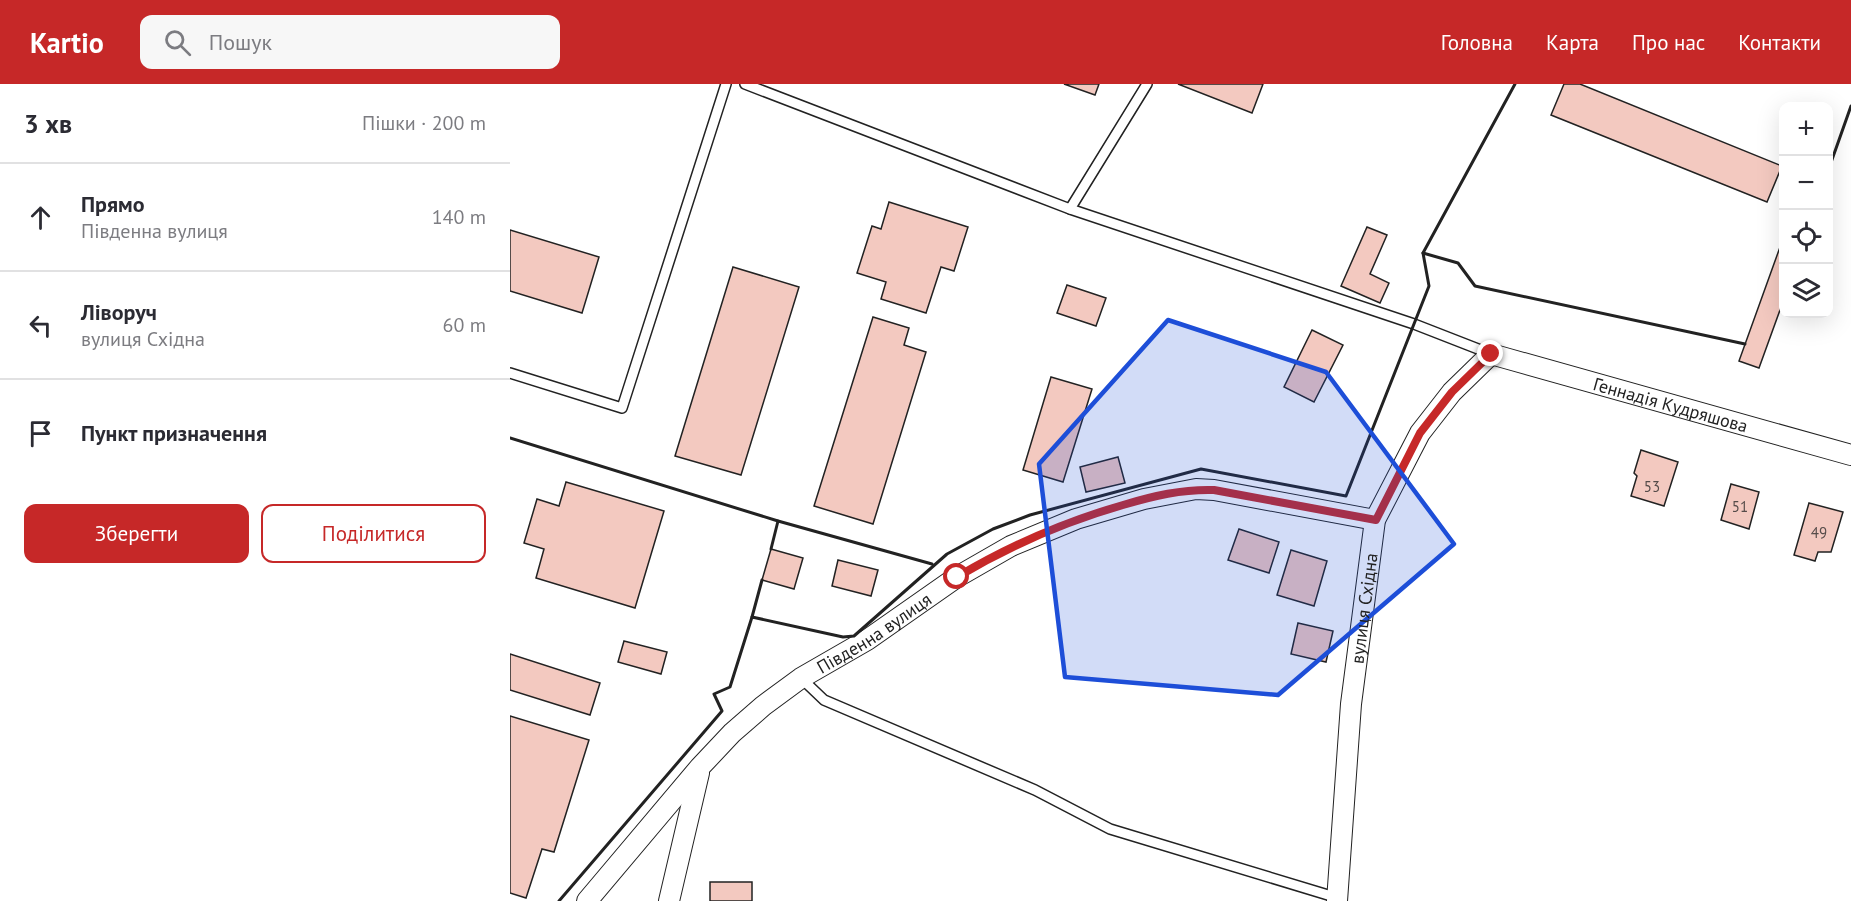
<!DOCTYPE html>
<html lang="uk">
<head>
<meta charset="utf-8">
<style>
  :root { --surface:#fff; --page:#f7f7f7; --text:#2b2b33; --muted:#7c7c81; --line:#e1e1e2; --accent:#c62828 }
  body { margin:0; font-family:"PT Sans",sans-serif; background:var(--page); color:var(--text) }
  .controls { position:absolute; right:18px; top:18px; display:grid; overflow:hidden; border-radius:12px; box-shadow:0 6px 24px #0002 }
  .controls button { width:54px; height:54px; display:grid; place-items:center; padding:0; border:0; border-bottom:2px solid var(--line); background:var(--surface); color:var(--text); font:30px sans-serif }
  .stop { position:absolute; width:18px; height:18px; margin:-14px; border:4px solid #c62828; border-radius:50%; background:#fff }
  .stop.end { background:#c62828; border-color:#fff; box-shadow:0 2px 6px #0008 }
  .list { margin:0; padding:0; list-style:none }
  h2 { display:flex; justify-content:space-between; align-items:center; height:78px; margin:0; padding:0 24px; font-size:26px }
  h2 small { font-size:20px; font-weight:400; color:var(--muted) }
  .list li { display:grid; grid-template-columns:39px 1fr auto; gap:18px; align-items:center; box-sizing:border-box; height:108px; padding:0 24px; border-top:2px solid var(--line) }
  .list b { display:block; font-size:22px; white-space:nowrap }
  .list p { margin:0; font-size:20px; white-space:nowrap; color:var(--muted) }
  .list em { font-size:20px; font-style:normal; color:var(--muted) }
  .actions { display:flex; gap:12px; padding:18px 24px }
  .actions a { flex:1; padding:14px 0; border:2px solid var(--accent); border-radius:12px; text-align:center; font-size:21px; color:var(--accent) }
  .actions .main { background:var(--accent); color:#fff }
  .icon { flex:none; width:33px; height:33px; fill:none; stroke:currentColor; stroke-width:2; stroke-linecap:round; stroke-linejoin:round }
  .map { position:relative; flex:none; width:1341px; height:817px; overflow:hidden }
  header { display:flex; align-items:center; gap:36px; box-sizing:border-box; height:84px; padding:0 30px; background:var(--accent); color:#fff }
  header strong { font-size:28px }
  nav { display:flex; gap:33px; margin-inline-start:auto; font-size:21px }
  .search { width:420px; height:54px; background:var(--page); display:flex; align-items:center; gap:15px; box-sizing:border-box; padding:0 21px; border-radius:12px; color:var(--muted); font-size:22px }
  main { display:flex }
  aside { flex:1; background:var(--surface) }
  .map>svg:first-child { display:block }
</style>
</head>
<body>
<header>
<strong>Kartio</strong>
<div class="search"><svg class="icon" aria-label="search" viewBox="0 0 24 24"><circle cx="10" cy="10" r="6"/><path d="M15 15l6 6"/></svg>Пошук</div>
<nav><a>Головна</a><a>Карта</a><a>Про нас</a><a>Контакти</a></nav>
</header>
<main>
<aside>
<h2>3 хв<small>Пішки · 200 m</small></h2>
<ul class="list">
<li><svg class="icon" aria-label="ahead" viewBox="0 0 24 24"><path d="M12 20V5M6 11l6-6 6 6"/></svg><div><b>Прямо</b><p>Південна вулиця</p></div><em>140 m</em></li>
<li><svg class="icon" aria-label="left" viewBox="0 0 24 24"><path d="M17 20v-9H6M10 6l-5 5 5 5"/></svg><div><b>Ліворуч</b><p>вулиця Східна</p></div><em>60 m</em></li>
<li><svg class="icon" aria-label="arrive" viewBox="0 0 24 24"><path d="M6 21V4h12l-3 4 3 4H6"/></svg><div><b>Пункт призначення</b></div></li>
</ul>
<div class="actions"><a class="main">Зберегти</a><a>Поділитися</a></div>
</aside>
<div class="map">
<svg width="1341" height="817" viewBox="0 0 1341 817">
  <rect width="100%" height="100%" fill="#fff"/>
  <!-- building -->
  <g fill="#f3c9c0" stroke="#222" stroke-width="1.5">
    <polygon points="554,0 589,0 585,11"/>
    <polygon points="668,0 753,0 742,29"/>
    <polygon points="1054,0 1070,0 1272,82 1257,118 1041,31"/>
    <polygon points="379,118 458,143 444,187 431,183 416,229 371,215 376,198 347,189 362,142 371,145"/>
    <polygon points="857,143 877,151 860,190 879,199 870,219 831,202"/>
    <polygon points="0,146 89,173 72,229 0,207"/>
    <polygon points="1274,152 1274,215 1249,284 1229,277"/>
    <polygon points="223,183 289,203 231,391 165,372"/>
    <polygon points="557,201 596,214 586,242 547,229"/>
    <polygon points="363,233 399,244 394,261 416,268 363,440 304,422"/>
    <polygon points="802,246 833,261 804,318 774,303"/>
    <polygon points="541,293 582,305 553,398 513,386"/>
    <polygon points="1131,366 1168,378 1154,422 1121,412 1127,392 1124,389"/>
    <polygon points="608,373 615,399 576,408 570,383"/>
    <polygon points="56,398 154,427 125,524 26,494 34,465 14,459 27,415 49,422"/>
    <polygon points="1221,400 1249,408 1239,445 1211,436"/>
    <polygon points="1299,419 1333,428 1321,468 1308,468 1305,477 1284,471"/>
    <polygon points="729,445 769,458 759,489 718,476"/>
    <polygon points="261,465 293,474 284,505 252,496"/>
    <polygon points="781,466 817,477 804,522 767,511"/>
    <polygon points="328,476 368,486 361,512 322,502"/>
    <polygon points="788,539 823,547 816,578 781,570"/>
    <polygon points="114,557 157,568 151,590 108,578"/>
    <polygon points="0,570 90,599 80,631 0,606"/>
    <polygon points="0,632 79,656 44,768 32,765 16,814 0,809"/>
    <rect x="200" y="798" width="42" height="19"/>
  </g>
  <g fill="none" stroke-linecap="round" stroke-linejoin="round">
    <!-- service casing -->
    <g stroke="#222" stroke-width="12">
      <g id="service">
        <polyline points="235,0 560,125 904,240 981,270"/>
        <polyline points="560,125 637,0"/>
        <polyline points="0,289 112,324 216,0"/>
        <polyline points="291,594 314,616 525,706 600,745 828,814"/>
      </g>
    </g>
    <!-- minor casing -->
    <g stroke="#222" stroke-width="22">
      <g id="minor">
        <path id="s1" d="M77,817l113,-134 32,-34 31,-27 38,-28 66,-38 90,-63 54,-31 65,-27 68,-20 52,-10 18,1 161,30"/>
        <polyline points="159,817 189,689"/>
        <path id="s2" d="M827,817l14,-197 24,-184 45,-87 32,-41 39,-38 360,101"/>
      </g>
    </g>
    <!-- service -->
    <use href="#service" stroke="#fff" stroke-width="9"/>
    <!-- minor -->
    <use href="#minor" stroke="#fff" stroke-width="20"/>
    <!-- wall -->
    <g stroke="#222" stroke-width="3">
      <polyline points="1318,87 1341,22"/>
      <polyline points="913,169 948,179 965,202 1235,260"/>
      <polyline points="0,354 268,437 422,480"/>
      <polyline points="261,465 268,437"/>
      <polyline points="242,533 252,496"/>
      <polyline points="49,817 212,627 204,610 220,603 242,533 333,553 344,552 437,470 483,445 520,431 691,385 836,412 919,202 913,169 1005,0"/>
    </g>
  </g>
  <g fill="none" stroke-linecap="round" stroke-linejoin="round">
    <!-- route -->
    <path stroke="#c62828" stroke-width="8" d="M447,493c52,-31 107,-55 166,-72 30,-9 59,-16 91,-15l162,30 44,-87 32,-41 39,-38"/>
  </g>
  <!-- marked area -->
  <path fill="#1d4ed8" fill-opacity="0.2" stroke="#1d4ed8" stroke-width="4.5" stroke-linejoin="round" d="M658,236l158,52 128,172 -176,151 -213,-18 -26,-213z"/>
  <g text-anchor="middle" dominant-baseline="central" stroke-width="4.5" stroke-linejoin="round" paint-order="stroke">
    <!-- number labels -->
    <g font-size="15" fill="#564c4a">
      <text x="1142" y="402">53</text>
      <text x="1230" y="422">51</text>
      <text x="1309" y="448">49</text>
    </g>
    <!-- street labels -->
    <g font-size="18" fill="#222" stroke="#fff">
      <text stroke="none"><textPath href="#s2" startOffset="774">Геннадія Кудряшова</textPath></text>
      <text stroke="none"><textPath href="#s2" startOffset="294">вулиця Східна</textPath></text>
      <text stroke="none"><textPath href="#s1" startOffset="396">Південна вулиця</textPath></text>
    </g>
  </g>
</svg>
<div class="controls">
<button>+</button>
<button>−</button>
<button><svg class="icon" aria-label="locate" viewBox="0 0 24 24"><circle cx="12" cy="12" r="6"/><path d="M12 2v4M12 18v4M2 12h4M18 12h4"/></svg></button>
<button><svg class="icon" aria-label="layers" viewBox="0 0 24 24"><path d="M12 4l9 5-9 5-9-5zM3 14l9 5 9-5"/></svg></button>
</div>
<div class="stop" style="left:447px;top:493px"></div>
<div class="stop end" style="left:981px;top:270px"></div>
</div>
</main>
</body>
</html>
